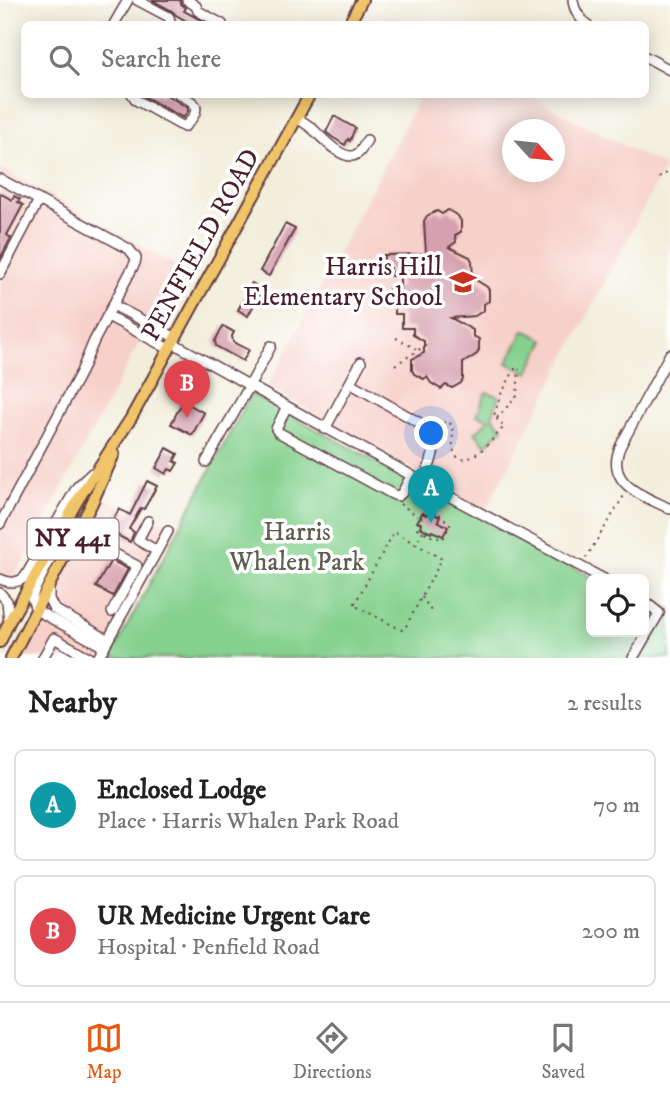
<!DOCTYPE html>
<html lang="en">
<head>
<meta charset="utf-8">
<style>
  :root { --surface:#fff; --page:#f2f2f2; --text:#222; --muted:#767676; --line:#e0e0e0; --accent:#ea580c }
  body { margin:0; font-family:"IM FELL DW Pica",serif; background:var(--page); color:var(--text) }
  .controls { position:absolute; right:21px; bottom:21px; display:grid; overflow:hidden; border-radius:10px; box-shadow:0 4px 18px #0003 }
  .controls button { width:63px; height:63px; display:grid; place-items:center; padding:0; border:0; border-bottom:2px solid var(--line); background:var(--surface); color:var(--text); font:35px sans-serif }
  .compass { position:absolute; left:502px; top:119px; width:63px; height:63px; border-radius:50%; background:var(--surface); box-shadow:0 4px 18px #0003; rotate:117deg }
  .you { position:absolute; left:432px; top:434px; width:24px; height:24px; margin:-18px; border:5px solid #fff; border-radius:50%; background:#1a73e8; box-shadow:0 0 0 10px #1a73e833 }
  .badge { display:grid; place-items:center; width:46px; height:46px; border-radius:50%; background:var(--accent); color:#fff; font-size:23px; font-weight:700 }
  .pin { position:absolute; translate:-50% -58px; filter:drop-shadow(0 2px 4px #0008) }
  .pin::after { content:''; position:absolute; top:37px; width:24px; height:21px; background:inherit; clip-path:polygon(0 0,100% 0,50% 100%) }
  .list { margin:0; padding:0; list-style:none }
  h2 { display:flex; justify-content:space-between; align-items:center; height:91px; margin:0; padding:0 28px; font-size:30px }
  h2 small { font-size:23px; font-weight:400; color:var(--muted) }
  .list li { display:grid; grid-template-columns:46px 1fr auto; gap:21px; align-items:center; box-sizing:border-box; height:112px; margin:0 14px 14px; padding:0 14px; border:2px solid var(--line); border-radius:10px }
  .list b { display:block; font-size:26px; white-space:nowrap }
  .list p { margin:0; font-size:23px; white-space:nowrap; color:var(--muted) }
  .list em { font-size:23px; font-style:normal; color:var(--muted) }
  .icon { flex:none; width:38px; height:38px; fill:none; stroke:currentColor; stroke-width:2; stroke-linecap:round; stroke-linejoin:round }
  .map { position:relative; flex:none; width:670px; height:658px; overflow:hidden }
  .search { position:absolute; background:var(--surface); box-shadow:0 4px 18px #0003; left:21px; right:21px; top:21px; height:77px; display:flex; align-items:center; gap:18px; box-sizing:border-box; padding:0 24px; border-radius:10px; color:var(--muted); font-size:26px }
  .sheet { height:343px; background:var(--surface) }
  nav { display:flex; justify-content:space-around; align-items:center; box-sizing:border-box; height:98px; border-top:2px solid var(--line); background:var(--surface); font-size:19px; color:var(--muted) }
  nav a { display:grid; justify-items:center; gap:4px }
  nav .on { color:var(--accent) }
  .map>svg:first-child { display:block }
</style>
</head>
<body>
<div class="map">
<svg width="670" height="658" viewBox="0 0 670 658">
  <rect width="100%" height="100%" fill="#fff"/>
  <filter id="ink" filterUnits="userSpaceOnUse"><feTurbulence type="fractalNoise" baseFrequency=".0143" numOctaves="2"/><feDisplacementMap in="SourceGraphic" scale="14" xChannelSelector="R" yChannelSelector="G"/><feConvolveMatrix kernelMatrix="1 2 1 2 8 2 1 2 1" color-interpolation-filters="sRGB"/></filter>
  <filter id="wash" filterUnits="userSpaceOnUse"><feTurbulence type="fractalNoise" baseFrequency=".00686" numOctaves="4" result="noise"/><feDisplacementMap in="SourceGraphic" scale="28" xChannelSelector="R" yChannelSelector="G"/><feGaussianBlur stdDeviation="1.57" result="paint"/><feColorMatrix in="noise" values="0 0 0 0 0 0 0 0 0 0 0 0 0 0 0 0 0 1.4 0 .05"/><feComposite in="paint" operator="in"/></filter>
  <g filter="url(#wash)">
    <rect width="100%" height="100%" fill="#f2eedb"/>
    <!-- built -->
    <g fill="#f7d0c9" fill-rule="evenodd">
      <path d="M421,95h106l138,72 -180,344 -217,-124zM512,130h42v42h-42z"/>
      <polygon points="0,168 179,267 23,562 0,599"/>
      <polygon points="102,496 131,511 138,512 140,510 174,529 116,635 117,637 105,658 18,658"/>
    </g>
    <!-- green -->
    <g fill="#85d18e" stroke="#68785c" stroke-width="2">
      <polygon points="524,330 545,340 528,373 507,363"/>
      <polygon points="486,392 499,396 492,417 503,428 486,445 475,433 489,419 477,415"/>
      <polygon points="251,394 595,579 591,579 591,632 644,632 644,606 647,607 651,599 670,609 670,658 110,658"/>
    </g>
    <g id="blocks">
      <!-- building -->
      <g fill="#d6a0b0">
        <polygon points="152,0 180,0 181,4 186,8 184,11 208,24 185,24 186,21 176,15 172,11"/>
        <polygon points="146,94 165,94 188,108 188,111 183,118 145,97"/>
        <polygon points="334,116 355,128 350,141 348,139 345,145 332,137 326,132"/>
        <polygon points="0,193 12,200 14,196 20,199 18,202 23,205 7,235 11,238 0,259"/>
        <polygon points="448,210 458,216 461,221 461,232 455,235 456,242 449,247 470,257 472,261 473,278 487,287 489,290 489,301 484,304 484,310 475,316 451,318 473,330 473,336 479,339 479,350 477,354 463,363 463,379 461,383 452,388 446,385 441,389 431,383 427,377 424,379 414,374 412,370 412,359 424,353 424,341 413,335 413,328 402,328 402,314 395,314 395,303 393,303 393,300 389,300 389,288 400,288 400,276 391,276 391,268 384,268 384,255 426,254 424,221 427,216 437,211 442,214"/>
        <polygon points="285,224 295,229 269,276 260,271"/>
        <polygon points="252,283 262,289 248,316 238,310"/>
        <polygon points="223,326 234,332 232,336 233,342 249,350 243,361 216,346 215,341"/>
        <polygon points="183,401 204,413 192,435 171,424"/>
        <polygon points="167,448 178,454 174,461 178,463 173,471 169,469 166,474 156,468"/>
        <polygon points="147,481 157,486 144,509 141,508 129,529 134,532 130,542 108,530 119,509 130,515"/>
        <polygon points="429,511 440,517 438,521 448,527 443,536 432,531 431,533 420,527 421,524 417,522 420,517 422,513 426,515"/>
        <polygon points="111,560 128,569 113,596 96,587"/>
      </g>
    </g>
  </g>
  <g filter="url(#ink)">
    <use href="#blocks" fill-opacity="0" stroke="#633e45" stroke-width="2"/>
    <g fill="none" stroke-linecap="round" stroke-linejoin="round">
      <!-- minor casing -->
      <g stroke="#633e45" stroke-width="12">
        <g id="minor">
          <polyline points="137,0 169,17 171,24"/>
          <polyline points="187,0 196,6 198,11 222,24"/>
          <path d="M573,0c1,10 6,18 14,24"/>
          <polyline points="114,24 128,0"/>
          <polyline points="646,57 670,70"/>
          <path d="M132,94l4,6 48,27c5,-4 15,-15 11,-22 -2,-4 -12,-8 -16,-11"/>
          <path d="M297,118c6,4 13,8 18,13 8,8 30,32 42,23 5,-3 7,-10 10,-14"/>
          <polyline points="0,179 129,249 136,258 135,263 94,341 81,372 0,524"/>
          <polyline points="0,274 39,200"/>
          <polyline points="113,305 176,338"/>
          <polyline points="108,316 169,349"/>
          <polyline points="173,343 443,493 604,579"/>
          <path d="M670,354l-49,91c-18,39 22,50 49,64"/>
          <path d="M350,383l80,46c10,17 -1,37 -7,54"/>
          <polyline points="286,408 276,429 278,432 394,495 398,496 402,493 411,476"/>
          <polyline points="325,429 361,362"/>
          <polyline points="206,462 249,387 271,346"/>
          <polyline points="148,521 138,540 157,551"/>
          <polyline points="79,527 88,539 137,566 112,612"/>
          <polyline points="58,544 34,591 32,598 36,610 104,647"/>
          <path d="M0,579c9,4 17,5 25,-2l52,-90 15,-14"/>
          <polyline points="49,587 49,599 54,609 108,640"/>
          <polyline points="0,593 7,601 9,622"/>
          <polyline points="43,658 54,638 90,658"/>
          <polyline points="98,658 168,531"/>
          <polyline points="633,658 659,613 644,601"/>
        </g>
      </g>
      <!-- major casing -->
      <g stroke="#633e45" stroke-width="14">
        <g id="major">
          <polyline points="349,24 362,0"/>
          <polyline points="0,642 9,622 79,498 131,418 310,94"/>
          <polyline points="11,658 91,505 114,454"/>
        </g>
      </g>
      <!-- path -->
      <g stroke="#633e45" stroke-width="2" stroke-dasharray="2 5" stroke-linecap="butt">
        <polyline points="659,178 670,171"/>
        <polyline points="396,338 418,350"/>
        <polyline points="395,365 428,344"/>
        <polyline points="497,418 517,396 519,369"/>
        <path d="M443,423l5,-1 4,3c2,9 -1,21 3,29 11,19 41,-19 49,-27l-10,-11 6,-20 16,-29"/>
        <polyline points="400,504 418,516"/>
        <polyline points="416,544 394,532 354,605 402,630 405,628 442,559 416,544 423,531 417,528 423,518 420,517 426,508 442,516 450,525 443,539 431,536 423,531"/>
        <polyline points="586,558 625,494"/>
        <polyline points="422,597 431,611"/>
      </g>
      <!-- minor -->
      <use href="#minor" stroke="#fff" stroke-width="9"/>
      <!-- major -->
      <use href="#major" stroke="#f0c469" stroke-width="10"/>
    </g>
  </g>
  <!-- icons -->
  <defs>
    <g id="school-bare" transform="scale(2.1)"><path d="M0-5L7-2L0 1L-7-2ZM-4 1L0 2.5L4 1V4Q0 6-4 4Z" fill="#c8321e" stroke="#fff" stroke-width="2.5" paint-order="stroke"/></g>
  </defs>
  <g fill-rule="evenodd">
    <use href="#school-bare" x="463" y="282"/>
  </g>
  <g text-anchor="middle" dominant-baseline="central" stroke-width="7" stroke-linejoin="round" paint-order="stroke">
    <!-- shield labels -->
    <rect fill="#fff" stroke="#80626b" stroke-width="2" x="27.5" y="518.5" width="91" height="41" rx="5"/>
    <g font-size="24" font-weight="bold" fill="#4a1f2b">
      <text x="73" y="539">NY 441</text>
    </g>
    <!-- street labels -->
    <g font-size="26" fill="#4a1f2b" stroke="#fff">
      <text transform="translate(201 245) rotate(-61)">PENFIELD ROAD</text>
    </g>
    <!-- poi labels -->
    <g font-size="26" fill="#4a1f2b" stroke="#fff" text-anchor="end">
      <text x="442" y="267">Harris Hill<tspan x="442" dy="30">Elementary School</tspan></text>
    </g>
    <!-- park labels -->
    <g font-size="26" fill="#5f5d4e" stroke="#fff">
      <text x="297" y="532">Harris<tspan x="297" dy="30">Whalen Park</tspan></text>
    </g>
  </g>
</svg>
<div class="controls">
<button><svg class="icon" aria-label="locate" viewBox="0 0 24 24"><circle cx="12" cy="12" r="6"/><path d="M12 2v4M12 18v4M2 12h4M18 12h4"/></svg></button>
</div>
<svg class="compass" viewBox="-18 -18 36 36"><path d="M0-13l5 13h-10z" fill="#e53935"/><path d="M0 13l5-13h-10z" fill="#767676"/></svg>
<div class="you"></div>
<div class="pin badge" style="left:431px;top:523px;background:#0f9aa8">A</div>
<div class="pin badge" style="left:187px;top:418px;background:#e0444e">B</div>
<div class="search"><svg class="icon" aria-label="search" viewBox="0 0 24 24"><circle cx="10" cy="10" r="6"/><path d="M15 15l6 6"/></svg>Search here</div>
</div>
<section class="sheet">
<h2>Nearby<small>2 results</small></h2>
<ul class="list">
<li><span class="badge" style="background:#0f9aa8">A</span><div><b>Enclosed Lodge</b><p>Place · Harris Whalen Park Road</p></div><em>70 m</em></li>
<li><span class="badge" style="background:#e0444e">B</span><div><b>UR Medicine Urgent Care</b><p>Hospital · Penfield Road</p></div><em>200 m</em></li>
</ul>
</section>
<nav>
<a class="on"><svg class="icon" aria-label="map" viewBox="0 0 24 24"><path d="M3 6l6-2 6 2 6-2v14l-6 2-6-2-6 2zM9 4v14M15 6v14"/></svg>Map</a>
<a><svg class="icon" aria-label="directions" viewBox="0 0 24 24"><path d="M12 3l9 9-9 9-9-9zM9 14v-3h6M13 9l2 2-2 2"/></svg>Directions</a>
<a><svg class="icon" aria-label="saved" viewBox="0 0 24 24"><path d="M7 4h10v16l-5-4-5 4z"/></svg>Saved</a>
</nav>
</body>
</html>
